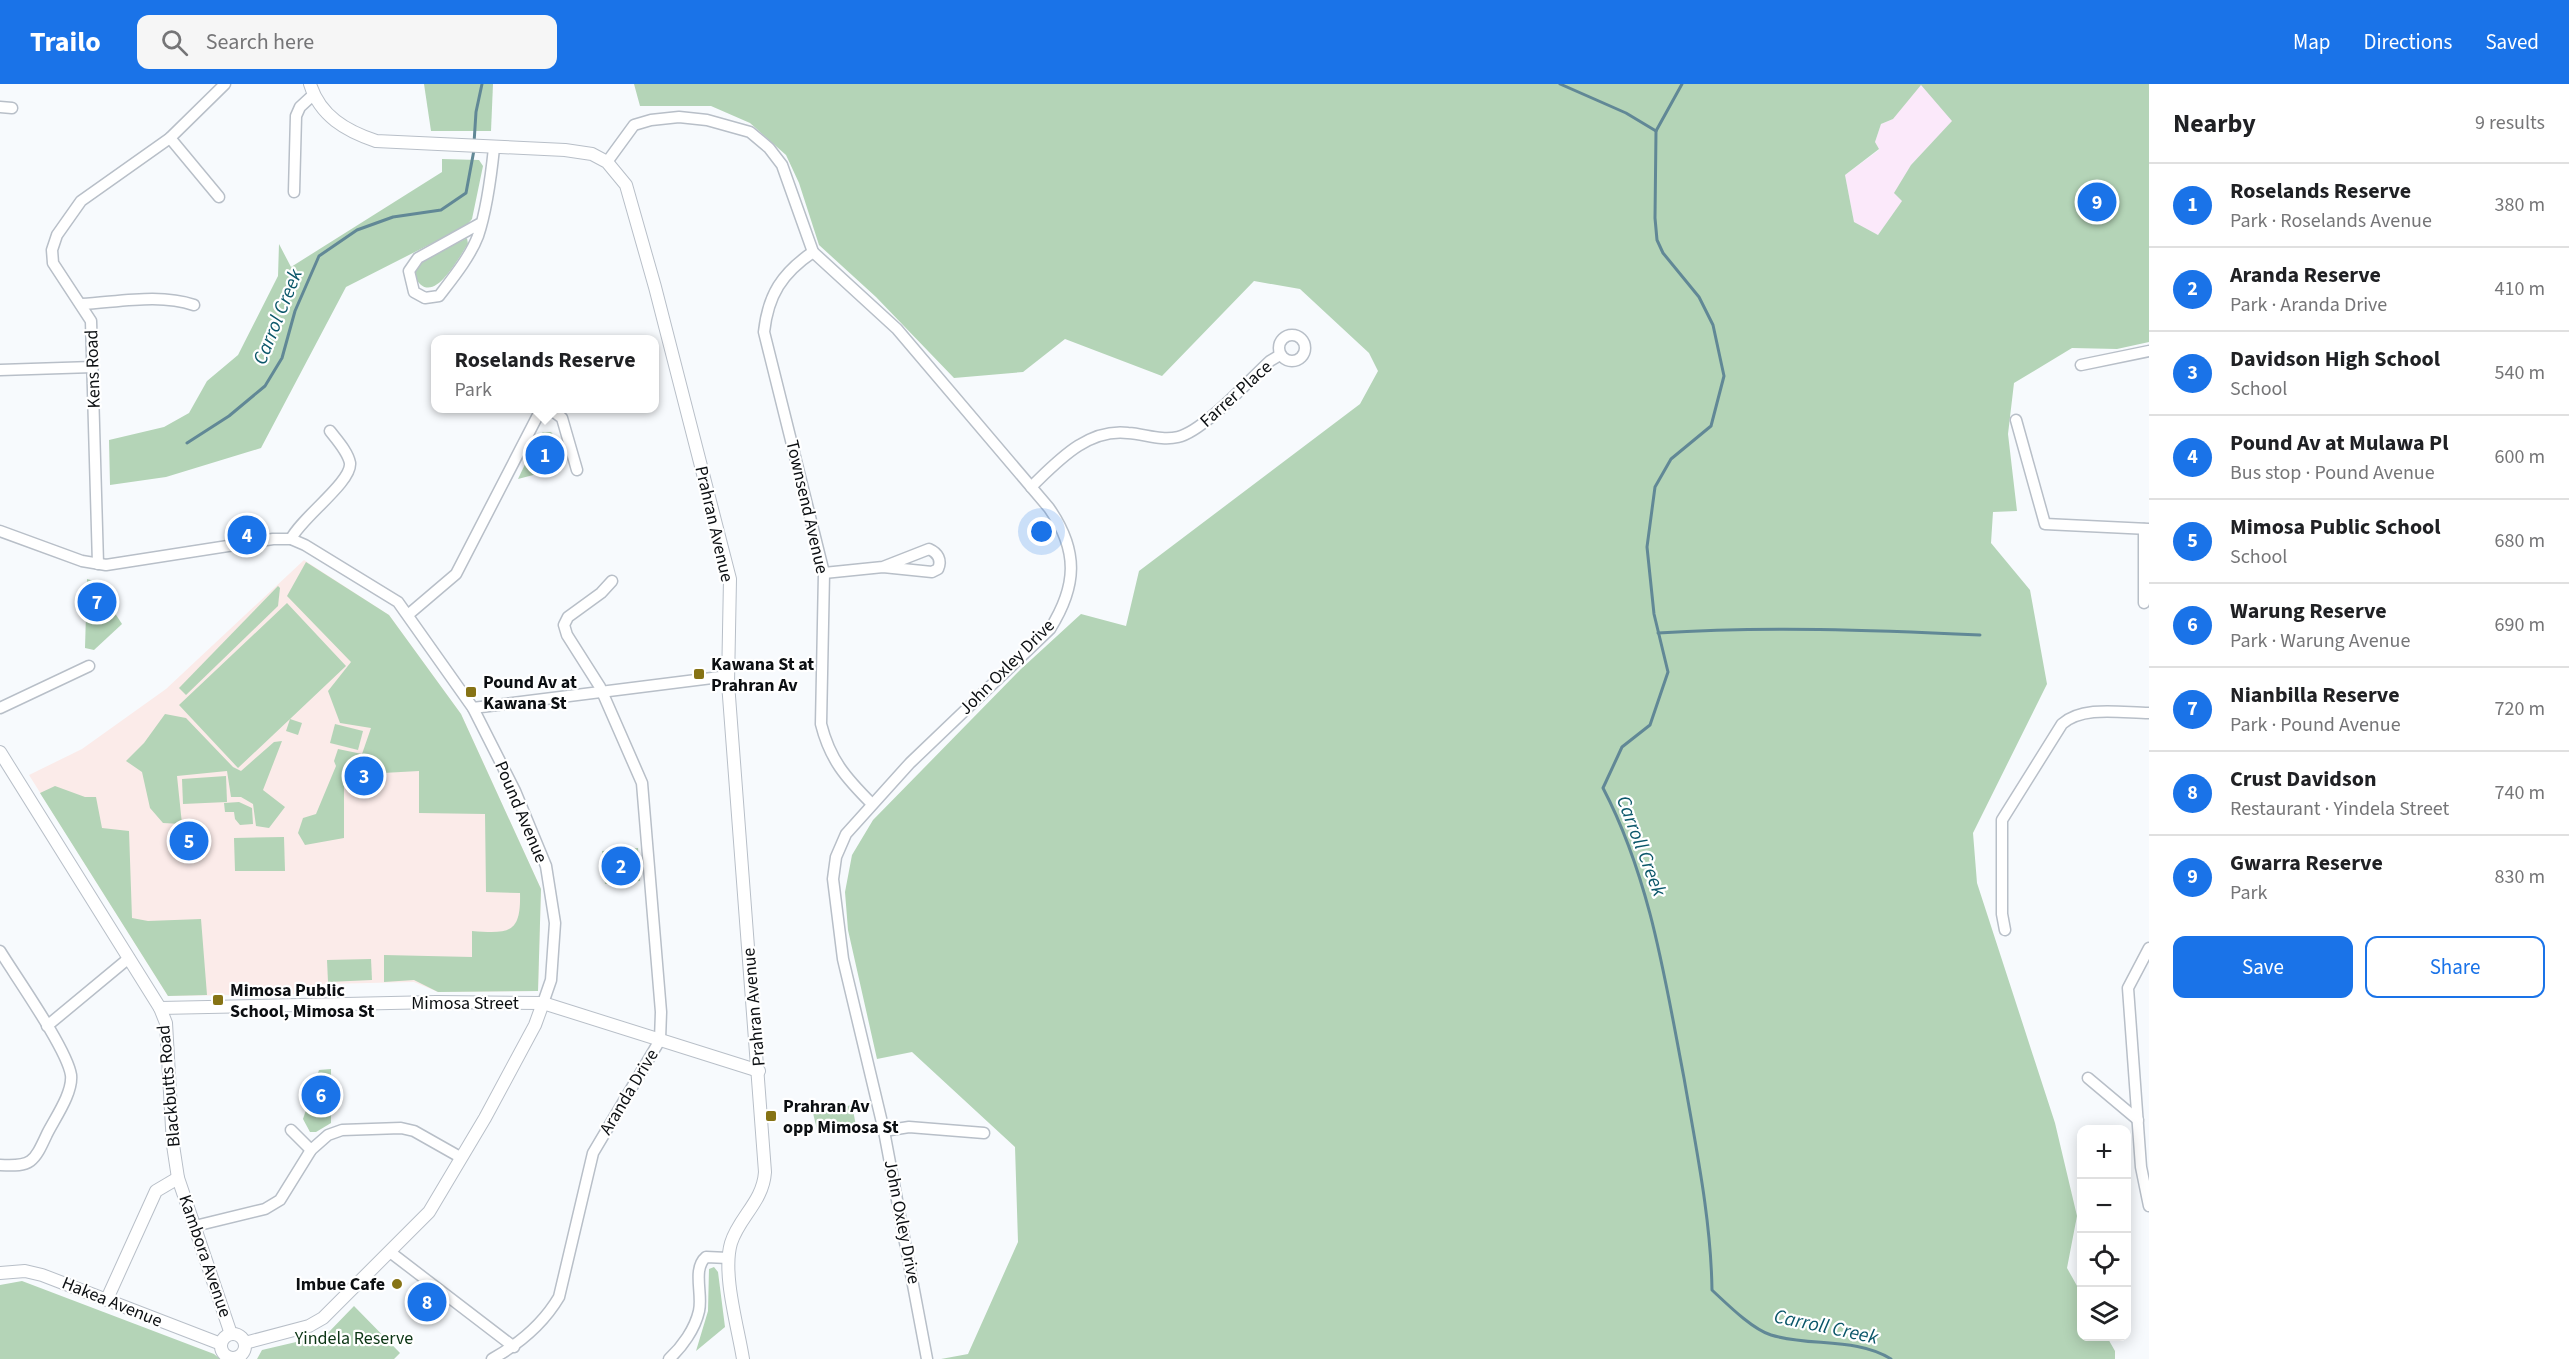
<!DOCTYPE html>
<html lang="en">
<head>
<meta charset="utf-8">
<style>
  :root { --surface:#fff; --page:#f6f6f6; --text:#202124; --muted:#757577; --line:#e0e0e0; --accent:#1a73e8 }
  body { margin:0; font-family:"Source Sans 3",sans-serif; background:var(--page); color:var(--text) }
  .controls { position:absolute; right:18px; bottom:18px; display:grid; overflow:hidden; border-radius:12px; box-shadow:0 3px 15px #0003 }
  .controls button { width:54px; height:54px; display:grid; place-items:center; padding:0; border:0; border-bottom:2px solid var(--line); background:var(--surface); color:var(--text); font:30px sans-serif }
  .you { position:absolute; left:1042px; top:448px; width:21px; height:21px; margin:-15px; border:4px solid #fff; border-radius:50%; background:#1a73e8; box-shadow:0 0 0 9px #1a73e833 }
  .badge { display:grid; place-items:center; width:39px; height:39px; border-radius:50%; background:var(--accent); color:#fff; font-size:20px; font-weight:700 }
  .pin { position:absolute; translate:-50% -50%; border:3px solid #fff; box-shadow:0 2px 6px #0006 }
  .popup { position:absolute; left:431px; top:251px; width:228px; height:78px; box-sizing:border-box; display:grid; place-content:center; border-radius:12px; background:var(--surface); filter:drop-shadow(0 2px 4px #0005); font-size:20px; white-space:nowrap; color:var(--muted) }
  .popup b { font-size:22px; color:var(--text) }
  .popup::after { content:''; position:absolute; left:50%; top:100%; margin-left:-12px; border:12px solid transparent; border-top-color:var(--surface) }
  .list { margin:0; padding:0; list-style:none }
  h2 { display:flex; justify-content:space-between; align-items:center; height:78px; margin:0; padding:0 24px; font-size:26px }
  h2 small { font-size:20px; font-weight:400; color:var(--muted) }
  .list li { display:grid; grid-template-columns:39px 1fr auto; gap:18px; align-items:center; box-sizing:border-box; height:84px; padding:0 24px; border-top:2px solid var(--line) }
  .list b { display:block; font-size:22px; white-space:nowrap }
  .list p { margin:0; font-size:20px; white-space:nowrap; color:var(--muted) }
  .list em { font-size:20px; font-style:normal; color:var(--muted) }
  .actions { display:flex; gap:12px; padding:18px 24px }
  .actions a { flex:1; padding:14px 0; border:2px solid var(--accent); border-radius:12px; text-align:center; font-size:21px; color:var(--accent) }
  .actions .main { background:var(--accent); color:#fff }
  .icon { flex:none; width:33px; height:33px; fill:none; stroke:currentColor; stroke-width:2; stroke-linecap:round; stroke-linejoin:round }
  .map { position:relative; flex:none; width:2149px; height:1275px; overflow:hidden }
  header { display:flex; align-items:center; gap:36px; box-sizing:border-box; height:84px; padding:0 30px; background:var(--accent); color:#fff }
  header strong { font-size:28px }
  nav { display:flex; gap:33px; margin-inline-start:auto; font-size:21px }
  .search { width:420px; height:54px; background:var(--page); display:flex; align-items:center; gap:15px; box-sizing:border-box; padding:0 21px; border-radius:12px; color:var(--muted); font-size:22px }
  main { display:flex }
  aside { flex:1; background:var(--surface) }
  .map>svg:first-child { display:block }
</style>
</head>
<body>
<header>
<strong>Trailo</strong>
<div class="search"><svg class="icon" aria-label="search" viewBox="0 0 24 24"><circle cx="10" cy="10" r="6"/><path d="M15 15l6 6"/></svg>Search here</div>
<nav><a>Map</a><a>Directions</a><a>Saved</a></nav>
</header>
<main>
<div class="map">
<svg width="2149" height="1275" viewBox="0 0 2149 1275">
  <rect width="100%" height="100%" fill="#f7fafd"/>
  <!-- industrial -->
  <polygon fill="#fbe9fa" points="1921,0 1953,37 1911,81 1903,117 1878,151 1854,139 1845,91 1879,66 1875,58 1881,40 1893,35"/>
  <!-- education -->
  <polygon fill="#fbebe9" points="304,476 389,531 461,630 541,805 538,907 438,908 414,898 323,900 309,910 168,912 29,691 82,665 166,605"/>
  <!-- green -->
  <g fill="#b4d4b7" fill-rule="evenodd">
    <polygon points="424,0 493,0 491,47 431,47"/>
    <path d="M634,0h1515v258l-32,7 -45,-1 -58,35 -6,51 9,77 -24,1 -2,31 39,47 17,94 -74,149 4,50 78,240 22,93 -10,52 14,25 1,43 25,1 8,14v8h-1174l27,-5 50,-112 -3,-95 -103,-95 -35,7 -29,-129 -3,-38 7,-37 21,-35 148,-151 60,-55 45,12 13,-55 221,-167 18,-33 -9,-18 -69,-64 -46,-8 -92,95 -97,-37 -42,33 -69,6 -78,-81 -57,-52 -20,-62 -13,-28 -36,-32 -39,-17h-71zM1921,1l31,36 -41,44 -17,28 8,8 -24,34 -24,-13 -9,-47 34,-26 -4,-7 6,-18 12,-5z"/>
    <polygon points="442,75 479,76 483,82 472,135 466,142 346,203 261,364 166,393 110,401 109,356 164,343 189,329 207,297 238,271 278,192 279,160 291,183 442,88"/>
    <path d="M467,154l1,6c-11,16 -37,67 -54,31l5,-13z"/>
    <path d="M543,348h8c9,9 11,24 9,36l-42,11 21,-44z"/>
    <path d="M306,478l83,53 72,99 80,175 -3,102 -100,1 -24,-12 -30,2v-27l88,2v-26c38,3 49,2 48,-38l-34,-1 -1,-78 -66,-1v-42l-72,4 -3,2v61l-39,7 -7,-12 5,-15 13,-4 20,-48 -2,-5 4,-12 24,5 9,-26 -31,-5 -12,-32 23,-29 -64,-66z"/>
    <polygon points="87,495 94,497 122,540 94,566 85,564"/>
    <polygon points="278,502 280,504 278,522 186,611 179,604"/>
    <polygon points="287,519 346,582 290,635 302,639 298,651 286,647 290,635 238,684 179,621"/>
    <polygon points="165,630 186,634 233,683 241,687 274,658 282,657 263,706 285,723 269,744 256,742 253,720 241,713 231,713 227,687 177,692 182,740 163,739 150,724 142,688 126,677 144,659"/>
    <polygon points="335,640 363,647 358,666 330,659"/>
    <polygon points="226,692 227,718 183,720 182,695"/>
    <polygon points="55,702 85,713 96,713 102,744 129,747 132,834 148,837 201,835 207,911 168,912 40,709"/>
    <polygon points="239,718 252,724 253,740 240,741 235,735 234,728 225,728 224,719"/>
    <polygon points="284,753 285,787 235,787 234,754"/>
    <polygon points="638,764 640,797 605,800 602,767"/>
    <polygon points="371,875 372,896 328,898 327,876"/>
    <polygon points="331,985 331,1039 316,1048 310,1048 303,1035 319,986"/>
    <polygon points="852,1021 856,1042 818,1050 813,1029"/>
    <polygon points="714,1183 718,1188 725,1243 696,1267 708,1227 709,1185"/>
    <polygon points="22,1197 214,1270 220,1275 0,1275 0,1201"/>
    <polygon points="354,1222 400,1269 394,1275 257,1275 262,1266 326,1251"/>
  </g>
  <g fill="none" stroke-linecap="round" stroke-linejoin="round">
    <!-- stream -->
    <g stroke="#618896" stroke-width="3">
      <path d="M1560,0l66,29 30,18 -1,87 2,22 6,13 36,44 14,28 11,51 -13,50 -40,33 -16,28 -8,60 7,67 14,58 -18,53 -28,22 -19,41c47,90 62,191 81,290 12,70 27,141 28,212 15,14 40,39 59,45 39,12 85,2 120,24"/>
      <polyline points="1656,47 1682,0"/>
      <polyline points="474,59 476,28 482,0"/>
      <polyline points="187,359 229,332 265,302 282,274 295,227 319,172 357,146 393,133 441,126 466,109 474,66"/>
      <path d="M1658,549c108,-7 215,-3 322,2"/>
    </g>
    <!-- minor casing -->
    <g stroke="#b8bfc8" stroke-width="13">
      <g id="minor">
        <polyline points="0,23 12,24"/>
        <polyline points="170,54 219,113"/>
        <path d="M607,78l27,-37 17,-5 28,-3 28,3 43,12 19,16 13,17 31,87 84,77 152,179c30,43 28,78 1,121l-140,134 -64,71 -10,23 -3,22 10,80 41,172 43,228"/>
        <polyline points="294,108 296,32 300,23 313,11"/>
        <path d="M481,139l-63,35 -9,13 5,21 11,6 14,-2c13,-17 31,-39 39,-60 9,-27 13,-59 16,-88"/>
        <path d="M813,168c-31,21 -45,43 -49,80l60,241 -3,151c9,36 25,54 51,80"/>
        <path d="M82,220c36,-2 78,-11 112,1"/>
        <circle cx="1292" cy="264" r="13"/>
        <polyline points="2081,281 2149,267"/>
        <polyline points="0,286 93,283"/>
        <polyline points="2016,336 2045,440 2149,445"/>
        <path d="M1031,403c26,-25 56,-59 97,-54 17,1 33,8 50,4 26,-6 71,-57 92,-76l10,-6"/>
        <polyline points="0,447 82,477 106,481 273,455 291,455 305,461 398,518 473,624 515,707 546,782 555,839 551,896 543,919"/>
        <path d="M291,455c10,-21 61,-57 59,-76 -2,-11 -13,-23 -20,-32"/>
        <polyline points="98,480 91,237 53,179 52,166 57,151 81,117 170,54 225,0"/>
        <path d="M824,489l59,-6 49,5 6,-3c4,-9 0,-16 -9,-20l-46,18"/>
        <polyline points="2144,519 2144,445"/>
        <polyline points="409,530 456,490 537,333 544,328 554,328 562,334 577,386"/>
        <polyline points="0,624 89,582"/>
        <polyline points="473,624 728,592"/>
        <path d="M2005,846l-3,-16v-94l60,-96c21,-19 61,-11 87,-11"/>
        <polyline points="2149,864 2128,904 2141,1083 2149,1122"/>
        <path d="M0,867c16,26 67,98 71,124 2,18 -16,43 -24,59 -13,28 -15,33 -47,31"/>
        <polyline points="47,942 129,874"/>
        <polyline points="2088,994 2138,1036"/>
        <polyline points="291,1046 311,1066"/>
        <polyline points="884,1047 909,1043 984,1049"/>
        <polyline points="195,1142 265,1125 280,1116 311,1066 328,1051 342,1046 401,1044 414,1047 460,1073"/>
        <polyline points="390,1168 514,1263"/>
        <path d="M492,1275c27,-15 51,-35 67,-62l34,-144 67,-113 1,-28 -19,-229 -42,-96 -33,-52 -3,-10 4,-8 33,-24 11,-12"/>
        <path d="M669,1275c13,-12 26,-30 30,-48 4,-17 -7,-42 7,-54l22,1"/>
      </g>
    </g>
    <!-- tertiary casing -->
    <g stroke="#b8bfc8" stroke-width="14">
      <g id="tertiary">
        <path d="M310,0c10,32 36,47 66,57l189,9 27,4 15,8 19,23 29,102 75,292 -2,104 37,489c-2,30 -26,45 -34,71 -9,31 7,84 12,116"/>
        <polyline points="0,668 160,924 166,939 173,1061 178,1094 231,1250"/>
        <polyline points="160,924 436,918 543,919 759,987"/>
        <polyline points="0,1189 25,1187 42,1191 221,1260"/>
        <polyline points="107,1215 156,1107 178,1094"/>
        <circle cx="233" cy="1262" r="12"/>
        <polyline points="245,1259 309,1242 323,1234 429,1128 485,1034 535,941 543,919"/>
      </g>
    </g>
    <!-- minor -->
    <use href="#minor" stroke="#fff" stroke-width="10"/>
    <!-- tertiary -->
    <use href="#tertiary" stroke="#fff" stroke-width="12"/>
  </g>
  <!-- markers -->
  <g fill="#867315" stroke="#fff" stroke-width="2">
    <rect x="693" y="584" width="12" height="12" rx="3"/>
    <rect x="465" y="602" width="12" height="12" rx="3"/>
    <rect x="212" y="910" width="12" height="12" rx="3"/>
    <rect x="765" y="1026" width="12" height="12" rx="3"/>
    <circle cx="397" cy="1200" r="6"/>
  </g>
  <g text-anchor="middle" dominant-baseline="central" stroke-width="4.5" stroke-linejoin="round" paint-order="stroke">
    <!-- street labels -->
    <g font-size="18" fill="#0c0f12" stroke="#fff">
      <text transform="translate(93 285) rotate(-92)">Kens Road</text>
      <text transform="translate(1236 310) rotate(-42)">Farrer Place</text>
      <text transform="translate(807 423) rotate(77)">Townsend Avenue</text>
      <text transform="translate(714 440) rotate(77)">Prahran Avenue</text>
      <text transform="translate(1007 583) rotate(-45)">John Oxley Drive</text>
      <text transform="translate(521 728) rotate(67)">Pound Avenue</text>
      <text x="465" y="919">Mimosa Street</text>
      <text transform="translate(754 923) rotate(-95)">Prahran Avenue</text>
      <text transform="translate(169 1002) rotate(-95)">Blackbutts Road</text>
      <text transform="translate(629 1008) rotate(-59)">Aranda Drive</text>
      <text transform="translate(902 1138) rotate(79)">John Oxley Drive</text>
      <text transform="translate(205 1172) rotate(71)">Kambora Avenue</text>
      <text transform="translate(112 1218) rotate(22)">Hakea Avenue</text>
    </g>
    <!-- poi labels -->
    <g font-size="18" font-weight="bold" fill="#0c0f12" stroke="#fff" text-anchor="start">
      <text x="711" y="580">Kawana St at<tspan x="711" dy="21">Prahran Av</tspan></text>
      <text x="483" y="598">Pound Av at<tspan x="483" dy="21">Kawana St</tspan></text>
      <text x="230" y="906">Mimosa Public<tspan x="230" dy="21">School, Mimosa St</tspan></text>
      <text x="783" y="1022">Prahran Av<tspan x="783" dy="21">opp Mimosa St</tspan></text>
      <text x="385" y="1200" text-anchor="end">Imbue Cafe</text>
    </g>
    <!-- park labels -->
    <g font-size="18" fill="#0b3514" stroke="#fff">
      <text x="354" y="1254">Yindela Reserve</text>
    </g>
    <!-- water labels -->
    <g font-size="20" font-style="italic" fill="#0b576a" stroke="#fff">
      <text transform="translate(278 233) rotate(-68)">Carrol Creek</text>
      <text transform="translate(1641 762) rotate(69)">Carroll Creek</text>
      <text transform="translate(1826 1243) rotate(12)">Carroll Creek</text>
    </g>
  </g>
</svg>
<div class="controls">
<button>+</button>
<button>−</button>
<button><svg class="icon" aria-label="locate" viewBox="0 0 24 24"><circle cx="12" cy="12" r="6"/><path d="M12 2v4M12 18v4M2 12h4M18 12h4"/></svg></button>
<button><svg class="icon" aria-label="layers" viewBox="0 0 24 24"><path d="M12 4l9 5-9 5-9-5zM3 14l9 5 9-5"/></svg></button>
</div>
<div class="you"></div>
<div class="pin badge" style="left:545px;top:371px">1</div>
<div class="popup"><b>Roselands Reserve</b>Park</div>
<div class="pin badge" style="left:621px;top:782px">2</div>
<div class="pin badge" style="left:364px;top:692px">3</div>
<div class="pin badge" style="left:247px;top:451px">4</div>
<div class="pin badge" style="left:189px;top:757px">5</div>
<div class="pin badge" style="left:321px;top:1011px">6</div>
<div class="pin badge" style="left:97px;top:518px">7</div>
<div class="pin badge" style="left:427px;top:1218px">8</div>
<div class="pin badge" style="left:2097px;top:118px">9</div>
</div>
<aside>
<h2>Nearby<small>9 results</small></h2>
<ul class="list">
<li><span class="badge">1</span><div><b>Roselands Reserve</b><p>Park · Roselands Avenue</p></div><em>380 m</em></li>
<li><span class="badge">2</span><div><b>Aranda Reserve</b><p>Park · Aranda Drive</p></div><em>410 m</em></li>
<li><span class="badge">3</span><div><b>Davidson High School</b><p>School</p></div><em>540 m</em></li>
<li><span class="badge">4</span><div><b>Pound Av at Mulawa Pl</b><p>Bus stop · Pound Avenue</p></div><em>600 m</em></li>
<li><span class="badge">5</span><div><b>Mimosa Public School</b><p>School</p></div><em>680 m</em></li>
<li><span class="badge">6</span><div><b>Warung Reserve</b><p>Park · Warung Avenue</p></div><em>690 m</em></li>
<li><span class="badge">7</span><div><b>Nianbilla Reserve</b><p>Park · Pound Avenue</p></div><em>720 m</em></li>
<li><span class="badge">8</span><div><b>Crust Davidson</b><p>Restaurant · Yindela Street</p></div><em>740 m</em></li>
<li><span class="badge">9</span><div><b>Gwarra Reserve</b><p>Park</p></div><em>830 m</em></li>
</ul>
<div class="actions"><a class="main">Save</a><a>Share</a></div>
</aside>
</main>
</body>
</html>
